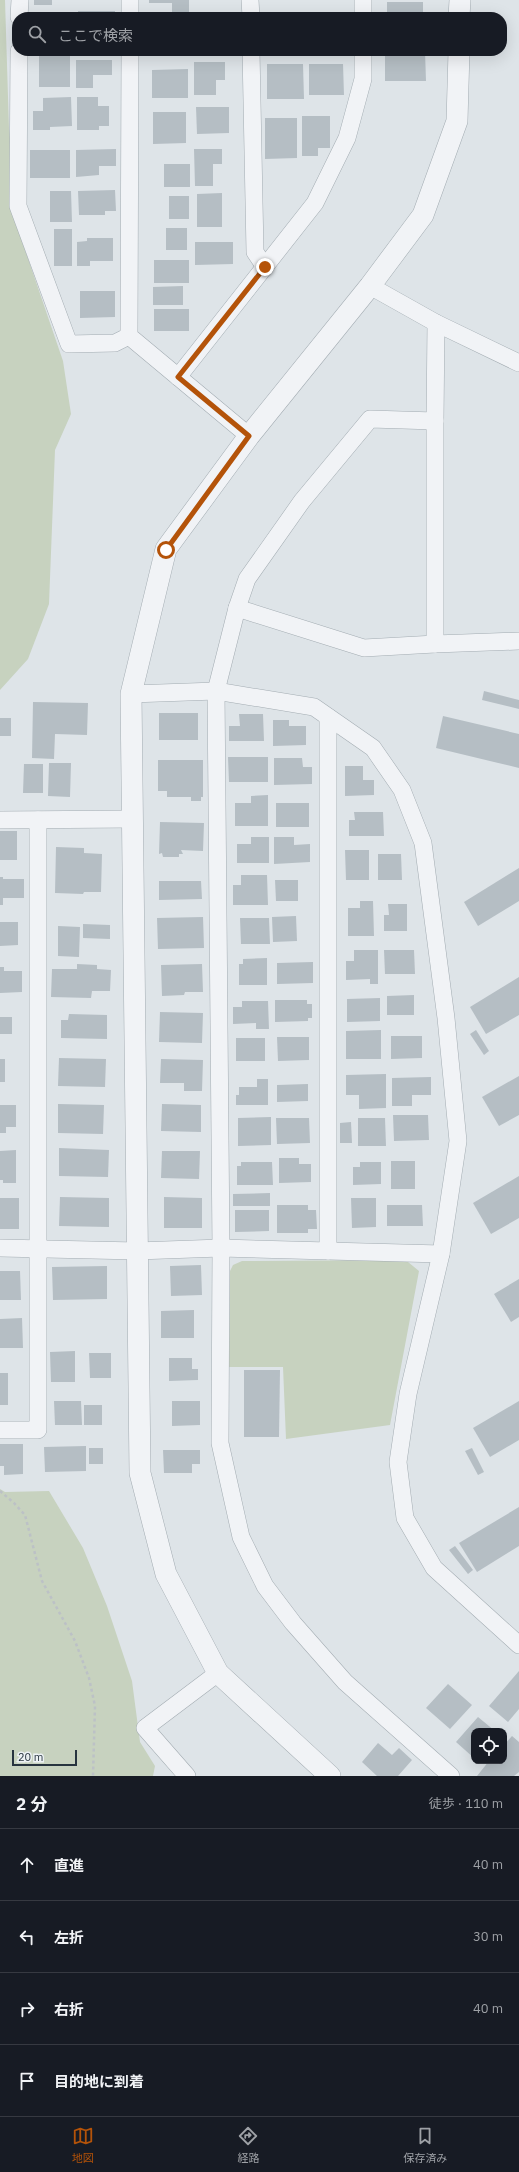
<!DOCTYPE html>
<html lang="ja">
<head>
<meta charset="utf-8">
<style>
  :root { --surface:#171b24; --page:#242831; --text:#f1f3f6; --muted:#9ea1a6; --line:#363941; --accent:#b45309 }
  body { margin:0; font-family:"IBM Plex Sans","Noto Sans JP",sans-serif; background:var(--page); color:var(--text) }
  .controls { position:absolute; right:12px; bottom:12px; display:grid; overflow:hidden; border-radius:8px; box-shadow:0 4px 16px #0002 }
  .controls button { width:36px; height:36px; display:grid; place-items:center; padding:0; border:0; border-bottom:1px solid var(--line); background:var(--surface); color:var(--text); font:20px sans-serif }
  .scale { position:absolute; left:12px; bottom:10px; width:65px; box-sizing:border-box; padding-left:4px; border:2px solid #27343f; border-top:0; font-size:11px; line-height:14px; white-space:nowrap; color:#27343f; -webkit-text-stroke:3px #edf2f5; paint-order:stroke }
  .stop { position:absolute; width:12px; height:12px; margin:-9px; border:3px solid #b45309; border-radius:50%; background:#fff }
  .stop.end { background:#b45309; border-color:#fff; box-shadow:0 1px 4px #0008 }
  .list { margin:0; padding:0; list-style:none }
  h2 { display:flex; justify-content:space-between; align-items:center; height:52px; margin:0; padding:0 16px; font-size:17px }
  h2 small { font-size:13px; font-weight:400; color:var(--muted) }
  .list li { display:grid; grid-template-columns:26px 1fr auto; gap:12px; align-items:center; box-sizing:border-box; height:72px; padding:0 16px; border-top:1px solid var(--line) }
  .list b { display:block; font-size:15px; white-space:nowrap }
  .list em { font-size:13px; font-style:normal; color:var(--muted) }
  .icon { flex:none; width:22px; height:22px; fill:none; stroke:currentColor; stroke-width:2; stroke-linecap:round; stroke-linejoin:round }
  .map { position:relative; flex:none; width:519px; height:1776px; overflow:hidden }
  .search { position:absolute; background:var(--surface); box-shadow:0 4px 16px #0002; left:12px; right:12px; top:12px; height:44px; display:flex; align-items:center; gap:10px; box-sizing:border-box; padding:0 14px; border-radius:16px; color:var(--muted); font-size:15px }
  .sheet { height:340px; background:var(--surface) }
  nav { display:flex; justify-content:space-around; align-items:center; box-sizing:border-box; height:56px; border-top:1px solid var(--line); background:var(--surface); font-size:11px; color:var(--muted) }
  nav a { display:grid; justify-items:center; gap:2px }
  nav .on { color:var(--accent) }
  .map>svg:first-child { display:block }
</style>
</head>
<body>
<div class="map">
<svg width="519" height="1776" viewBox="0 0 519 1776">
  <rect width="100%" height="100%" fill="#dee4e8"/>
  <!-- green -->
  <g fill="#c7d2bf">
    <polygon points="0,0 5,0 9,129 21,238 63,361 71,414 55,450 49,604 28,659 0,690"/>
    <polygon points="400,1260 408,1262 419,1271 390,1425 286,1439 283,1367 229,1367 230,1271 233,1265 242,1261"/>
    <polygon points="0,1489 5,1492 49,1491 83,1548 107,1606 132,1681 140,1742 155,1766 153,1776 0,1776"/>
  </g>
  <!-- building -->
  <g fill="#b5bec4">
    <rect x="34" y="0" width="18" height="5"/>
    <polygon points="149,0 189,0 189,12 172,12 172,3 149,3"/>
    <rect x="387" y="2" width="36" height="15"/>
    <rect x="78" y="11" width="37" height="6"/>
    <polygon points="385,51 425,51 426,81 385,81"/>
    <rect x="39" y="56" width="31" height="31"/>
    <polygon points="76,60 112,60 112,75 93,75 93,88 76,88"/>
    <polygon points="194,62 225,62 225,80 216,80 216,95 194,95"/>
    <polygon points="267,64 303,64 304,99 267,99"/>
    <polygon points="309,64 343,64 344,95 309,95"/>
    <polygon points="188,69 188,98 152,98 152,70"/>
    <polygon points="71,97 72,126 50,127 50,130 33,130 33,111 43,111 43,98"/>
    <polygon points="77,97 98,97 98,106 109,106 109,126 99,126 99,130 77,130"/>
    <polygon points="196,107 229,107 229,133 197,134"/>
    <polygon points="153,112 186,112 186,143 153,144"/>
    <polygon points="302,116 330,116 330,148 318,148 318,156 302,156"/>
    <polygon points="265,118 297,118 297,158 265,159"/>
    <polygon points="116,149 116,166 99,166 99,175 76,177 76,150"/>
    <polygon points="194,149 222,149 222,164 213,164 213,186 195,186"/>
    <rect x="30" y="150" width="40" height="28"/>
    <rect x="164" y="164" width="26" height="23"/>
    <polygon points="115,190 116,211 105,211 105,215 79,215 78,191"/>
    <polygon points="50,191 71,191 72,222 50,222"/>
    <polygon points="222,193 222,227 197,227 197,194"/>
    <rect x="169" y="196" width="20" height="23"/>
    <rect x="166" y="228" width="21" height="22"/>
    <rect x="54" y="229" width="18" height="37"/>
    <polygon points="87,238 113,238 113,261 90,261 90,266 77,266 77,242 87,241"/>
    <polygon points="195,242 233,242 233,264 195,265"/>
    <rect x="154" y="260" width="35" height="23"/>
    <polygon points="183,286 183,305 153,305 153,287"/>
    <polygon points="80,291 115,291 115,317 80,318"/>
    <rect x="154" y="309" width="35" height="22"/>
    <polygon points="484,691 519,700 519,709 482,700"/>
    <polygon points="33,702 88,703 87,735 55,734 54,759 32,758"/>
    <rect x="159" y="713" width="39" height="27"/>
    <polygon points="239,714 263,714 264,741 229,741 229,726 240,726"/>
    <polygon points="443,716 519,734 519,768 436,748"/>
    <rect x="0" y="718" width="11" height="18"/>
    <polygon points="273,720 289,720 289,726 306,726 306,745 273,746"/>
    <polygon points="228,757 268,757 268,782 229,782"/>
    <polygon points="274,758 302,758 303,767 312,767 312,784 274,785"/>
    <polygon points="158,760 203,760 203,797 201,797 201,801 191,801 191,797 167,797 167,791 158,791"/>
    <polygon points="49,763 71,763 70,797 48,796"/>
    <polygon points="24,764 43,764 43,793 23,793"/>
    <polygon points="345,766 363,766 363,780 374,780 374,795 345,796"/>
    <polygon points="268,795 268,826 235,826 235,803 251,803 251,796"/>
    <rect x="276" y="803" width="33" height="24"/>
    <polygon points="354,812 383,812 384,836 349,836 349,820 355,820"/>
    <polygon points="160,822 204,823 203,851 181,850 183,854 179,854 179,857 163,857 162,853 159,854"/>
    <rect x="0" y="831" width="17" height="29"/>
    <polygon points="251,837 269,837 269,863 237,863 237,844 251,844"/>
    <polygon points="274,837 294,837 294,845 310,844 310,862 274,864"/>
    <polygon points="56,847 84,848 84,853 102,854 101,892 84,892 83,894 55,893"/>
    <polygon points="345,850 369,850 369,880 346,880"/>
    <polygon points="378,854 401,854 402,880 378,880"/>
    <polygon points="519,868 519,901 478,926 464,902"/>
    <polygon points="241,875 267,875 268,905 233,905 233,885 241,885"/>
    <polygon points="0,877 3,877 3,879 24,879 24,898 3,898 3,905 0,905"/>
    <polygon points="275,880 298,880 298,901 276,901"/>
    <polygon points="159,881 201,881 202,899 159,900"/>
    <polygon points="360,901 373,901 374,936 348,936 348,908 360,908"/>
    <polygon points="388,904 407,904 407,931 384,931 384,915 389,915"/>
    <polygon points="296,916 297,941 273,942 272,917"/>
    <polygon points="203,917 204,948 158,949 157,918"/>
    <polygon points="240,918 269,918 270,944 241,944"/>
    <polygon points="0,922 18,922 18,945 0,946"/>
    <polygon points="83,924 110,925 110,939 83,938"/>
    <polygon points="58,926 80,927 79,957 58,956"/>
    <polygon points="354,950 378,950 378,984 370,984 370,979 346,980 346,961 354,961"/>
    <polygon points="384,950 414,950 415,974 385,974"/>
    <polygon points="267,958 267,985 239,985 239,964 243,964 243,959"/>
    <polygon points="313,962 313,983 277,984 277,963"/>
    <polygon points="77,964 97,965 97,969 111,970 110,991 92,991 91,998 51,997 52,969 77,969"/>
    <polygon points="202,964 203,992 185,992 184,995 162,996 161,965"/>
    <polygon points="0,967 4,967 4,971 22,971 22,992 0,993"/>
    <polygon points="519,977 519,1015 486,1034 470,1007"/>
    <polygon points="414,995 414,1015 387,1015 387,996"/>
    <polygon points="380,998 380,1021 347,1022 347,999"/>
    <polygon points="275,1000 307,1000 307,1004 312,1004 312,1018 308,1018 308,1021 275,1022"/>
    <polygon points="242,1001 268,1001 269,1029 256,1029 256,1023 233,1024 233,1007 242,1007"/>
    <polygon points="160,1012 203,1013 202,1043 159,1042"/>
    <polygon points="69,1014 107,1015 107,1039 61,1038 61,1020 68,1020"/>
    <rect x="0" y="1017" width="12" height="17"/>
    <polygon points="381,1030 381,1059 346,1059 346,1031"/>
    <polygon points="476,1030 489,1051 484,1055 470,1034"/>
    <polygon points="391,1036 422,1036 422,1058 391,1059"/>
    <polygon points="277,1037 309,1037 309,1060 278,1061"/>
    <rect x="236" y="1038" width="29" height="23"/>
    <polygon points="59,1058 106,1059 105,1087 58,1086"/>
    <rect x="0" y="1059" width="5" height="23"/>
    <polygon points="161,1059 203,1060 202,1091 184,1091 184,1083 160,1083"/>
    <polygon points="386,1074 386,1108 359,1109 359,1095 346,1095 346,1075"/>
    <polygon points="519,1076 519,1115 499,1126 482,1097"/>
    <polygon points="431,1077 431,1095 412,1095 412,1106 392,1106 392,1078"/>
    <polygon points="257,1079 268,1079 268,1105 236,1105 236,1095 239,1095 239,1087 257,1087"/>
    <polygon points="308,1084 308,1101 277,1102 277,1085"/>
    <polygon points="58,1104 104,1105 103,1134 58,1133"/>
    <polygon points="162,1104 201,1105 201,1132 161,1131"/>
    <polygon points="0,1105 16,1105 16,1127 6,1127 6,1133 0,1133"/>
    <polygon points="393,1115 428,1115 429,1140 394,1141"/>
    <polygon points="271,1117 271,1145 238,1146 238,1118"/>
    <polygon points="276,1118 309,1118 310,1143 277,1144"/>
    <polygon points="358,1118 385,1118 386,1146 358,1146"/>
    <polygon points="351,1122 352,1143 340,1143 340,1123"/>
    <polygon points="59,1148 109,1150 108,1177 59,1176"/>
    <polygon points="16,1150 16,1183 3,1183 3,1180 0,1180 0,1151"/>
    <polygon points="162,1151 200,1151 199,1179 161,1178"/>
    <polygon points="279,1158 299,1158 299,1164 311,1164 311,1182 279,1183"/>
    <rect x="391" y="1161" width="24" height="28"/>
    <polygon points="241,1162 272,1162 273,1185 237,1185 237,1166 241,1166"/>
    <polygon points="360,1162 381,1162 381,1184 353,1185 353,1167 360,1167"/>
    <polygon points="519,1176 519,1218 491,1234 473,1203"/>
    <polygon points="270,1193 270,1206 233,1206 233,1194"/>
    <polygon points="60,1197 109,1198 109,1227 59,1226"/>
    <polygon points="164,1197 202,1198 202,1228 164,1228"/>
    <rect x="0" y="1198" width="19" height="31"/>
    <polygon points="351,1198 376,1198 376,1227 352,1228"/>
    <polygon points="277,1205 308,1205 308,1210 316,1210 317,1229 308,1229 308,1233 277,1233"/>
    <polygon points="387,1205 422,1205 423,1226 387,1226"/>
    <polygon points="235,1210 269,1210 269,1231 235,1232"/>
    <polygon points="201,1265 202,1295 171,1296 170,1266"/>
    <polygon points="107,1266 107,1299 53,1300 52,1267"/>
    <polygon points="0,1271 20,1271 21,1300 0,1300"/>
    <polygon points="519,1279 519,1317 511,1322 494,1294"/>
    <polygon points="194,1310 194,1338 161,1338 161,1311"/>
    <polygon points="22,1318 23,1348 0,1348 0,1319"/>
    <polygon points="75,1351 75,1382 51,1382 50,1352"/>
    <polygon points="89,1353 111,1353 111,1378 90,1378"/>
    <polygon points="169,1358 192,1358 192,1369 198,1369 198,1380 169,1381"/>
    <polygon points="244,1370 280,1370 279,1437 244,1437"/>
    <rect x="0" y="1373" width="8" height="32"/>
    <polygon points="54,1401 81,1401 82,1425 55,1425"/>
    <polygon points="172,1401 200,1401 200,1425 172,1426"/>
    <polygon points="519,1401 519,1440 490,1457 473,1428"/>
    <rect x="84" y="1405" width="18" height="20"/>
    <polygon points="0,1444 23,1444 23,1474 4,1475 4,1466 0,1466"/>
    <polygon points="86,1446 86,1471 45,1472 44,1447"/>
    <rect x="89" y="1448" width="14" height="16"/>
    <polygon points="472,1448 484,1472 478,1475 465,1451"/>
    <polygon points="163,1450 200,1450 200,1464 192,1464 192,1473 164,1473"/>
    <polygon points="519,1507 519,1546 477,1572 459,1543"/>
    <polygon points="455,1546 473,1570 468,1574 449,1550"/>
    <polygon points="519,1671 519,1709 508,1722 489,1706"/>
    <polygon points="448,1684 472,1705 450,1729 426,1708"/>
    <polygon points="478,1717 495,1731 474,1731 474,1758 456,1742"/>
    <polygon points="512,1736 519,1742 519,1772 514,1776 477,1776 489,1761 504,1761 504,1745"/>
    <polygon points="378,1743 392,1755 399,1748 412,1760 398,1776 377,1776 362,1762"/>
  </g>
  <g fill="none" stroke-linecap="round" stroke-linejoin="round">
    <!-- minor casing -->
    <g stroke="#a3acb2" stroke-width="18">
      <g id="minor">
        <polyline points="250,0 251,17"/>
        <polyline points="19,17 20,0"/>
        <polyline points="130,17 130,0"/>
        <polyline points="363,17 363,0"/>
        <polyline points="19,51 18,206 69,344 115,343 129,336"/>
        <polyline points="130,51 129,336 249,436"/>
        <polyline points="251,51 255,252 265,267"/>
        <polyline points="370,286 436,323 519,363"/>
        <polyline points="436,323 435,421 370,419 302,501 247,579 237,608 216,691 221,1248 220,1443 241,1537 265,1586 293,1623 345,1682 451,1776"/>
        <polyline points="178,377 315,203 347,138 363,79 363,51"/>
        <polyline points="237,608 364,648 435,644 435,421"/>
        <polyline points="435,644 519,641"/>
        <polyline points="131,694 216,691 314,707 373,748 402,790 423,843 446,1018 458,1141 441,1254 408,1394 398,1462 405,1518 434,1568 519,1645"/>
        <polyline points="0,820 133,819"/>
        <polyline points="0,1248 137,1251 221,1248 441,1254"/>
        <polyline points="328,1251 328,717"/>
        <polyline points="0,1430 38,1430 38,820"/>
        <polyline points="187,1776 145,1728 218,1673"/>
      </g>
    </g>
    <!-- tertiary casing -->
    <g stroke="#a3acb2" stroke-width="22">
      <g id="tertiary">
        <polyline points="459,17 460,0"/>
        <polyline points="330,1776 218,1673 166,1574 140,1473 131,694 166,549 249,436 370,286 423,215 457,121 459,51"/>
      </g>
    </g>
    <!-- path -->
    <polyline stroke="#bcc1c6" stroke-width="2.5" stroke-dasharray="3 3" stroke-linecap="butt" points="0,1491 14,1503 25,1515 42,1581 75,1641 89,1678 95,1706 93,1776"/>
    <!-- minor -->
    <use href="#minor" stroke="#f1f3f6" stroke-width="17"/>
    <!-- tertiary -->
    <use href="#tertiary" stroke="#f1f3f6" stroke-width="21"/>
  </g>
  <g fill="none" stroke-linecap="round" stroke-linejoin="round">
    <!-- route -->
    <polyline stroke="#b45309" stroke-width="5" points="166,550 249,436 178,377 265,267"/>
  </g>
</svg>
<div class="controls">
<button><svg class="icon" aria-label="locate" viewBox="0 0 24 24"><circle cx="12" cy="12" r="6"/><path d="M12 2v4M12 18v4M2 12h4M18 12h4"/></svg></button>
</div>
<div class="scale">20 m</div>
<div class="stop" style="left:166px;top:550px"></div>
<div class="stop end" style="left:265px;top:267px"></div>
<div class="search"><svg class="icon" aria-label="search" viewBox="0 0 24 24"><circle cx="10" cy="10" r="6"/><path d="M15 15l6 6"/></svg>ここで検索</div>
</div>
<section class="sheet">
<h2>2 分<small>徒歩 · 110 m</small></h2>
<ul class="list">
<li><svg class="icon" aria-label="ahead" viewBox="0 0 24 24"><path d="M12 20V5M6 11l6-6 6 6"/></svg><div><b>直進</b></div><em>40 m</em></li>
<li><svg class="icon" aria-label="left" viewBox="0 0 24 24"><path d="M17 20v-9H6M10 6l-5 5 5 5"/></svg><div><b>左折</b></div><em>30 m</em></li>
<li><svg class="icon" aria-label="right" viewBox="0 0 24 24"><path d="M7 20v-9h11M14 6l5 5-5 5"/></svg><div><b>右折</b></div><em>40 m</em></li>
<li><svg class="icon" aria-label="arrive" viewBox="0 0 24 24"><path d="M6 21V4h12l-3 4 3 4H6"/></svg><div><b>目的地に到着</b></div></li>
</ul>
</section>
<nav>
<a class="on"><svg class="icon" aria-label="map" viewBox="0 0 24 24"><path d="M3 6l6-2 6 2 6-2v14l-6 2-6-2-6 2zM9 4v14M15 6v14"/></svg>地図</a>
<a><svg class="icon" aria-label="directions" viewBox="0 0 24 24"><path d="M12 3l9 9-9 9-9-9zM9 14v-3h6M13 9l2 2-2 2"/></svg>経路</a>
<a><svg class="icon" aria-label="saved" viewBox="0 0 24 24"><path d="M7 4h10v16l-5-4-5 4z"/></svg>保存済み</a>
</nav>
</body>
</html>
